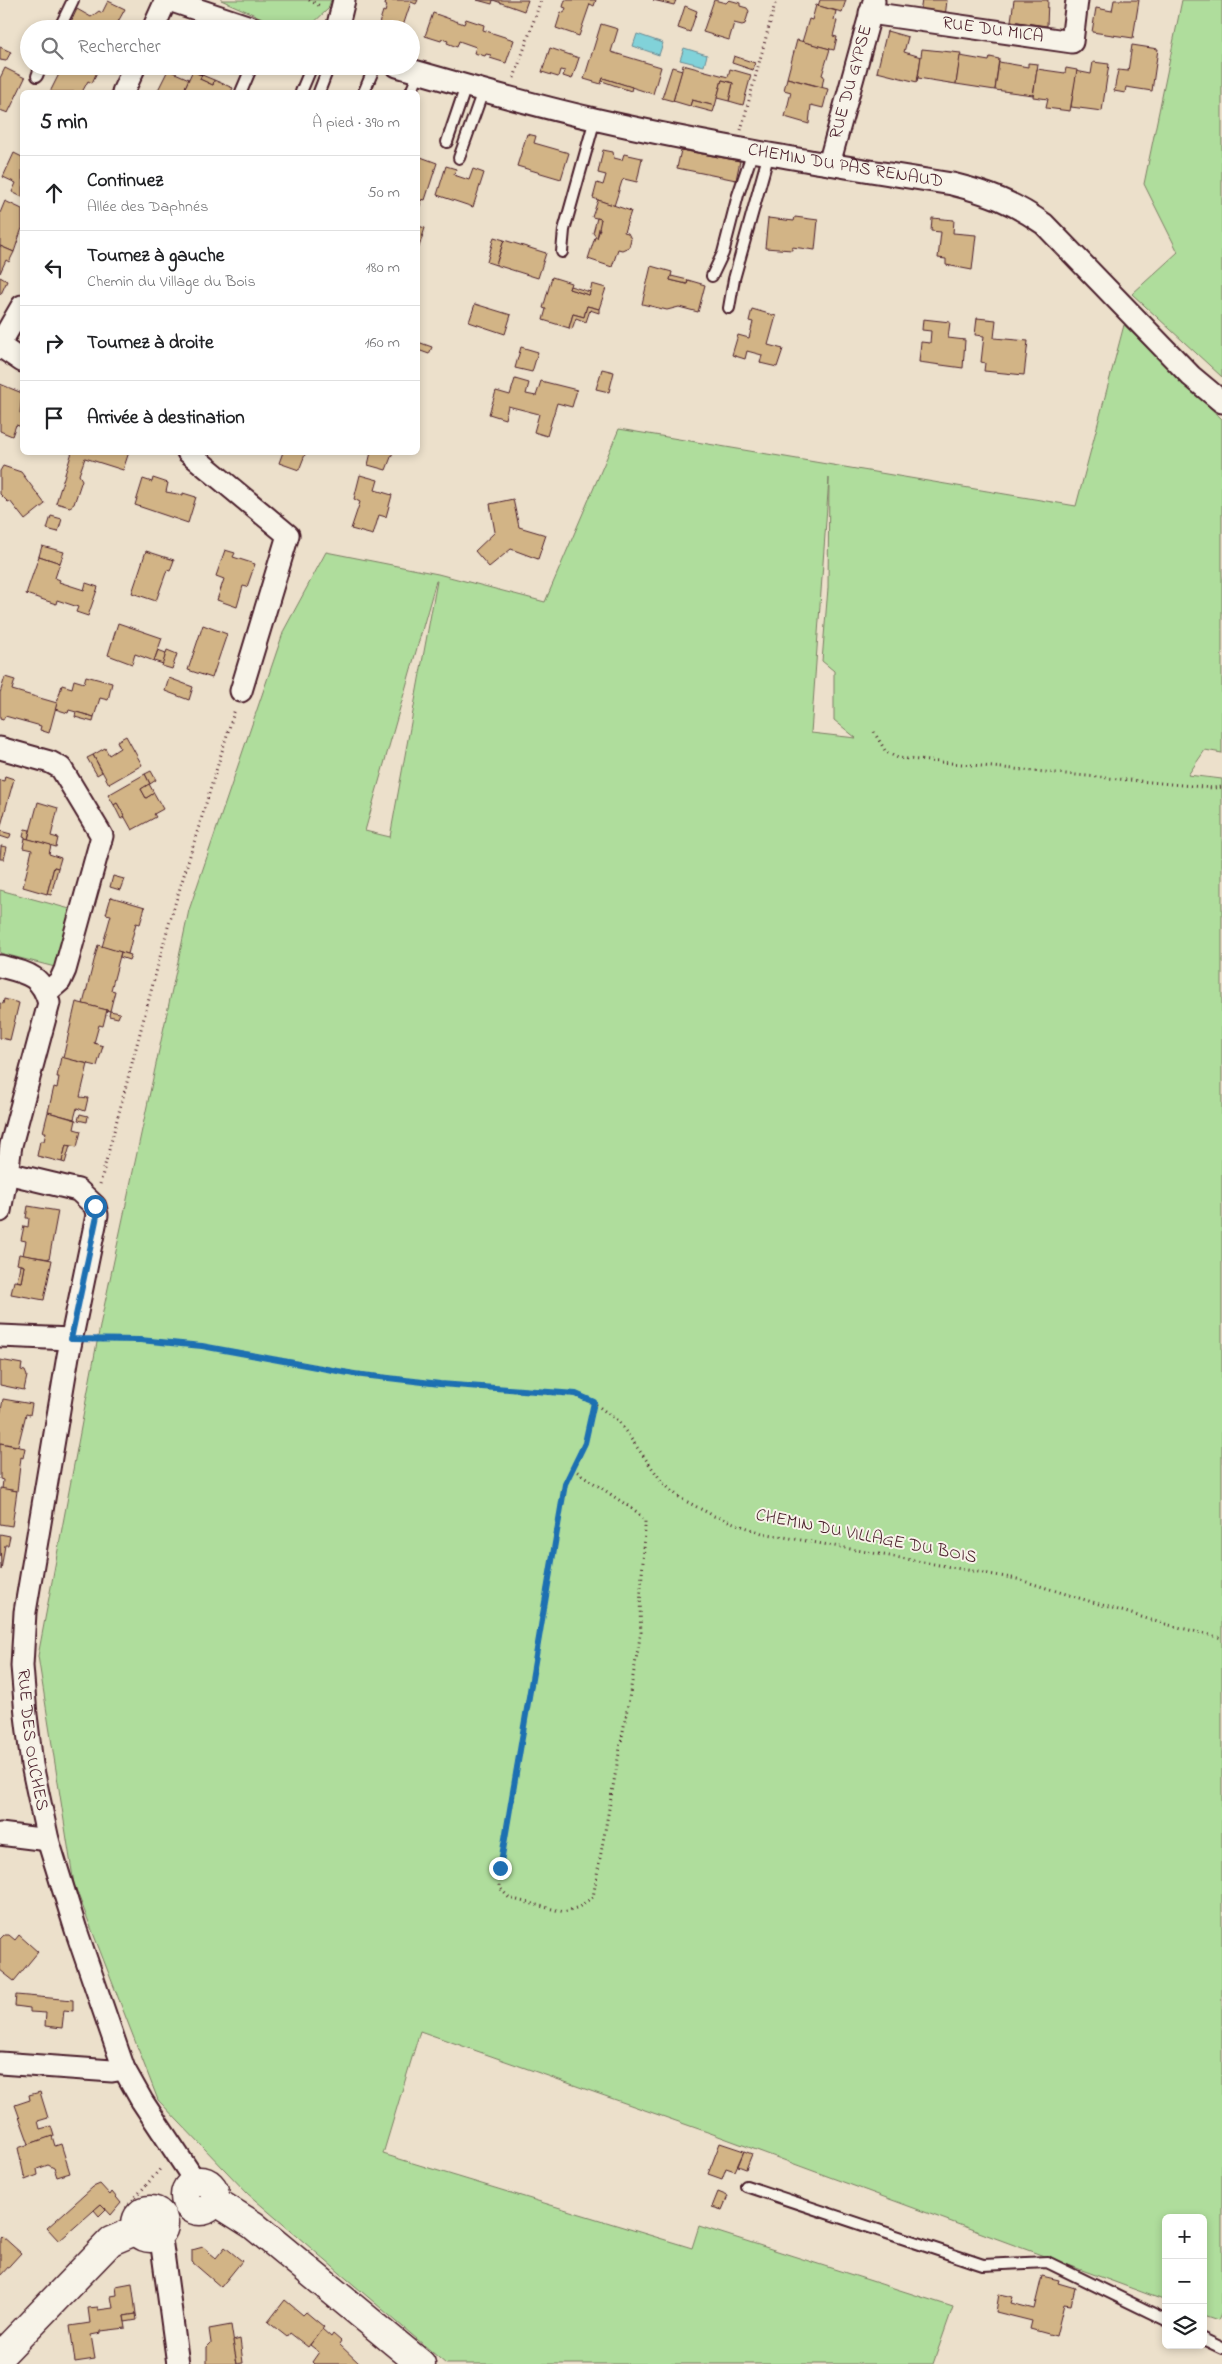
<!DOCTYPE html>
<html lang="fr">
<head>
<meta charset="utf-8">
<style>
  :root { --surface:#fff; --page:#f2f2f2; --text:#202124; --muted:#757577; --line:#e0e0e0 }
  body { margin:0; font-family:"Indie Flower",sans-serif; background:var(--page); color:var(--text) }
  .controls { position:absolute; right:15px; bottom:15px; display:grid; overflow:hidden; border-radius:8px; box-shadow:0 2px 8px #0003 }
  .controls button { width:45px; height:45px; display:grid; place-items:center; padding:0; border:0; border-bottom:1px solid var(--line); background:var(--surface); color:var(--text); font:25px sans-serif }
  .stop { position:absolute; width:15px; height:15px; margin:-11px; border:4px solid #1f6fb2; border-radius:50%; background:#fff }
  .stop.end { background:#1f6fb2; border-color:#fff; box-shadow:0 1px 5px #0008 }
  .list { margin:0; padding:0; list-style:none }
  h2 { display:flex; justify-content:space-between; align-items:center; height:65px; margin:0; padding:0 20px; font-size:21px }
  h2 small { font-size:16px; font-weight:400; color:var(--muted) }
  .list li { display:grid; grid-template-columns:32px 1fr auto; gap:15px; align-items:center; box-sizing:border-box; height:75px; padding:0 20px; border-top:1px solid var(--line) }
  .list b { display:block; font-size:19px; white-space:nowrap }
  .list p { margin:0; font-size:16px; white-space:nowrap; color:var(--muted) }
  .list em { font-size:16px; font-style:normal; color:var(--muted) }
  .icon { flex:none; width:28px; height:28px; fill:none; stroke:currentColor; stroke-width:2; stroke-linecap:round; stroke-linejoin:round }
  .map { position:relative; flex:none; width:1222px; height:2364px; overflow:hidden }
  .search { position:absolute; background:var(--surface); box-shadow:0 2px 8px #0003; left:20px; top:20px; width:400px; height:55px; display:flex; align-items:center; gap:12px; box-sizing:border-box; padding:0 18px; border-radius:28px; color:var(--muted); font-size:19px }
  .panel { position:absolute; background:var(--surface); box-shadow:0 2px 8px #0003; left:20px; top:90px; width:400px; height:365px; border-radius:8px }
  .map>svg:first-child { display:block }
</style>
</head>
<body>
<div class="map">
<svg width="1222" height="2364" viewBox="0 0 1222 2364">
  <rect width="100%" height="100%" fill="#ece0cb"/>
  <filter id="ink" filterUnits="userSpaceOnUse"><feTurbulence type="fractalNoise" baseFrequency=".02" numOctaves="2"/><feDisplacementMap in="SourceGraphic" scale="10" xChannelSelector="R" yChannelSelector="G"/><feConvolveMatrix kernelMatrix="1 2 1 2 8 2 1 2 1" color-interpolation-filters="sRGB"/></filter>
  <g filter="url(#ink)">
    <!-- green -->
    <g fill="#afdd9c" stroke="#7c7e64" fill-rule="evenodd">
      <polygon points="221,0 331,0 328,9 307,29 287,29"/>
      <polygon points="1182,0 1222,0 1222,377 1132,294 1178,252 1144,184"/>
      <path d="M1124,325l98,94v334l-17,-3 -17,25 34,4v1532l-4,9 -15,-5v-97h-37v83l-453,-167 -293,-103 -37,123 309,94 7,-22 254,81 -20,57h-487l-198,-170 -90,-94 -84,-216 -36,-228 63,-335 88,-411 95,-280 42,-78 112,22 107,28 74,-173 457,77zM829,478l-1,110 -6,73 12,10v49l22,18 -45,-5zM436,581h1l-47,256 -25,-6z"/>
      <polygon points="0,890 70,909 55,967 0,953"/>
    </g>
    <!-- water -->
    <g fill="#81d2d9" stroke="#6b8a93">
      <polygon points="637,34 663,43 659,55 633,46"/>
      <polygon points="684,48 707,55 704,66 680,60"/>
    </g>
    <!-- building -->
    <g fill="#d2b486" stroke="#4a1f2b">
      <polygon points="386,0 418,0 416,4 411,2 402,29 378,27 383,11 385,12 387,5 385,5"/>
      <polygon points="477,0 528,0 524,11 493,0 492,4"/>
      <polygon points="565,0 596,0 594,6 590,4 579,36 556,28 561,12 564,13 566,8 563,7"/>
      <polygon points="653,0 676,0 674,5"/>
      <polygon points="714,0 726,3 729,0 740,3 740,6 747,8 749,11 745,24 742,25 734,23 729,40 703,32"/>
      <polygon points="820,0 846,0 842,12 818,6"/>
      <polygon points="922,0 947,0 945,17 920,13"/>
      <polygon points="1014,0 1048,0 1047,26 1011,21"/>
      <polygon points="1114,0 1139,0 1133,38 1092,32 1096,8 1112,11"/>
      <polygon points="108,1 125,9 114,29 68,28 77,9 91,17 99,11 102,13"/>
      <polygon points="816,5 836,11 834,20 837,21 833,36 837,37 834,50 802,42 809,19 812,20"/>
      <polygon points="685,6 697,11 690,32 678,28"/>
      <polygon points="433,13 464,24 466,19 484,25 483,30 514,40 506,63 490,58 491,55 486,54 485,56 474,53 476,47 459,41 457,47 447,43 448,41 442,39 441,41 425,36"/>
      <polygon points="601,24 618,29 611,52 661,67 653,94 603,78 601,84 584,79"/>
      <polygon points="887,31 908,37 904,52 921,57 917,82 877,72"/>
      <polygon points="797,40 830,49 822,75 824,76 822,87 787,78"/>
      <polygon points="1132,45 1158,49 1152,91 1126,87 1125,93 1114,91 1118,70 1128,71"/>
      <polygon points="0,47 11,52 6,61 0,60"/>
      <polygon points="550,48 579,58 572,79 563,76 565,71 560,70 558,77 542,72"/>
      <polygon points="922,49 961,53 956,84 918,78"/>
      <polygon points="734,56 755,63 753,70 732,63"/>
      <polygon points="960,56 989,61 990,57 999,59 995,90 956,84"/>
      <polygon points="999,62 1028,67 1028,63 1038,64 1033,95 995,90"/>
      <polygon points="1093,62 1109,64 1102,111 1071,107 1076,71 1091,74"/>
      <polygon points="683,65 728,77 730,69 751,75 743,105 729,101 733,83 722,80 715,106 692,100 690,106 673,101"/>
      <polygon points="63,66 86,66 97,72 92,83 88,81 82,92 50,92"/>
      <polygon points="672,67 682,70 673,101 662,98"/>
      <polygon points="5,68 25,78 8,113 0,110 0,78"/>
      <polygon points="1066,68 1077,70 1070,111 1046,108 1048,99 1033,97 1037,69 1065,73"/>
      <polygon points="168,70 189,79 183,92 157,92"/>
      <polygon points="193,70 202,74 200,79 213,85 214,80 233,88 231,92 183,92"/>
      <polygon points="202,75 214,80 213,85 200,79"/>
      <polygon points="603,78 632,87 631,91 602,81"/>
      <polygon points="787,78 828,89 823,108 811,105 809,124 785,117 791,92 784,90"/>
      <polygon points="722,80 733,83 729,101 717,98"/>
      <polygon points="692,100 715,106 713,112 690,106"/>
      <polygon points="527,134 536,136 534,143 569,153 561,179 517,166"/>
      <polygon points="603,150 613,152 614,158 622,160 624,154 642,158 637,182 624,179 622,181 614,206 593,198 597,183 603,185 606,175 598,173"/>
      <polygon points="681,150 740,161 736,180 677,168"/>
      <polygon points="14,153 22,157 22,197 12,192 16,183 3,177"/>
      <polygon points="418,156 437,163 425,200 422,199 418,212"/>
      <polygon points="446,166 456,169 454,175 469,180 473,169 484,173 473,207 437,195"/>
      <polygon points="598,200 631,211 624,232 628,233 631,239 629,247 622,250 618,249 612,267 588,259 595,237 597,238 600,229 598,228 601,219 592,217"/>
      <polygon points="5,201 22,209 22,228 14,252 0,246 0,213"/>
      <polygon points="795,217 818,220 815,250 792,247 792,250 765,248 768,218 794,221"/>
      <polygon points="597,218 601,219 597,238 593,233"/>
      <polygon points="932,218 954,220 953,233 976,235 972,270 946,265 946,259 938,258 941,232 931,231"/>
      <polygon points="418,226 425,228 418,250"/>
      <polygon points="494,237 504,240 496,265 487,262"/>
      <polygon points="504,240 546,253 538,278 496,265"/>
      <polygon points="0,246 14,252 9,262 6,260 0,273"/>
      <polygon points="651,266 672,272 670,280 687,284 688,280 705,285 698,312 679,307 667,310 642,304"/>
      <polygon points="671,276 688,280 687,284 670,280"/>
      <polygon points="0,277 7,281 1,294 0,293"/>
      <polygon points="552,277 571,283 569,289 589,295 592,284 606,288 599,309 587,306 584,317 573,314 569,328 543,320 546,309 543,308"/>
      <polygon points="570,286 590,292 589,295 569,289"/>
      <polygon points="475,304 511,315 505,334 469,322"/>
      <polygon points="587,306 599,309 599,313 590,310 586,322 576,318 572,329 569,328 573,314 584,317"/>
      <polygon points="752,309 776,316 768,345 783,349 777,367 760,363 762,355 747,351 745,359 732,355 738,335 749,338 753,322 749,321"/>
      <polygon points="977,318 996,320 994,338 1028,341 1024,375 984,371 985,363 981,362 984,336 975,335"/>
      <polygon points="923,319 950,322 948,338 965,340 963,368 919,362 921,342 930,343 931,331 922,330"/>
      <polygon points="418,342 432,347 429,354 418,350"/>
      <polygon points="521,347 538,352 532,372 515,368"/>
      <polygon points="602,369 614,372 609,392 596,389"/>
      <polygon points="515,379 529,383 526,394 536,396 541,381 577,390 572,407 557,403 547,436 534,432 539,414 508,406 505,419 489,414 496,391 510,395"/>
      <polygon points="0,384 22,393 20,413 22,414 22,427 16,425 12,436 0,431"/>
      <polygon points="72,452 129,452 123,470 85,458 79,475 82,480 74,504 70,507 56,503"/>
      <polygon points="283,452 306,452 299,470 279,463"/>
      <polygon points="371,452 393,452 386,470 368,465"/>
      <polygon points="3,466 21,472 45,504 25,520 10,501 8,502 0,494 0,471"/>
      <polygon points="360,475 378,480 375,490 392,495 386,517 379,515 373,535 351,529 360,502 354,499"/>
      <polygon points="153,478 168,483 166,492 183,495 183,493 196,497 188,523 135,505 143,479 152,482"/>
      <polygon points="513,499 519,527 546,535 538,559 511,549 489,567 475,551 495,532 490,504"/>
      <polygon points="51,516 62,519 58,532 47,529"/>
      <polygon points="42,546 64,552 60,563 39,556"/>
      <polygon points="225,550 235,553 233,557 255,564 247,587 243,586 237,607 217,600 224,579 216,576"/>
      <polygon points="146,551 174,560 170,571 167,570 156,601 132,593"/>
      <polygon points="39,556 60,563 55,578 60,580 59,582 84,590 86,583 98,587 88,616 76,612 78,607 57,600 56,604 26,594"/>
      <polygon points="118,623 162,638 154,661 135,654 132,664 108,655"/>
      <polygon points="203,625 227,634 212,678 188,670"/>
      <polygon points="158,650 166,653 163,664 154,661"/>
      <polygon points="167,650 177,654 172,669 162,666"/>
      <polygon points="86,676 112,683 108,700 100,698 94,717 69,710 68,713 55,709 62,685 72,688 74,680 84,683"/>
      <polygon points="5,677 15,680 12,690 57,703 49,733 40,730 41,726 5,716 3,720 0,719 0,693"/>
      <polygon points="169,678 193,687 189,700 165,691"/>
      <polygon points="76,712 94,717 93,722 75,717"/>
      <polygon points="126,736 142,765 109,784 93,755 105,748 109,755 120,748 117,741"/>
      <polygon points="93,755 102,772 97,775 87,758"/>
      <polygon points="151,771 156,780 150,784 145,774"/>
      <polygon points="145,774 150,784 141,789 146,798 154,793 163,809 154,814 156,817 132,830 117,803 114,805 108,795"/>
      <polygon points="5,776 14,779 0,829 0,780 4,781"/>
      <polygon points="149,784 154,793 146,798 141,789"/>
      <polygon points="38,802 58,808 51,836 58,838 56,847 28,839"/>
      <polygon points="117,803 125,817 121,819 114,805"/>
      <polygon points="25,829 30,830 28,839 23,837"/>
      <polygon points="0,831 11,834 9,839 0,836"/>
      <polygon points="25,838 51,845 49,854 61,858 58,868 54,867 47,894 23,887 32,850 23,848"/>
      <polygon points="1,846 7,847 4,859 0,859"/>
      <polygon points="54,867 58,868 51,895 47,894"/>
      <polygon points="113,876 124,879 120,890 110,887"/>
      <polygon points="111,897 145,907 140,924 136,923 128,954 102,947 111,915 106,914"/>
      <polygon points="98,945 121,952 111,990 115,991 110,1011 83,1004"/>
      <polygon points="121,952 131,955 129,960 120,957"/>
      <polygon points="4,999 19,1003 10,1040 0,1038 0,1003 3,1004"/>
      <polygon points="76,1002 107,1010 103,1026 99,1025 94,1043 103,1046 97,1066 63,1058"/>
      <polygon points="110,1011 120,1013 118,1018 109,1016"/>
      <polygon points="61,1057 88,1064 80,1097 88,1098 85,1111 77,1108 74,1119 48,1112 54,1087 57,1088 59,1077 57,1077"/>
      <polygon points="48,1112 76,1120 74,1129 81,1131 77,1147 66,1145 62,1162 37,1156 40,1141 44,1141 46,1132 43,1132"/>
      <polygon points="80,1114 88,1116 87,1122 78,1120"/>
      <polygon points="66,1145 70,1146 65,1163 62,1162"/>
      <polygon points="28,1206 58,1211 49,1259 23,1255 26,1241 21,1240 24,1226 28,1227 29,1218 26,1218"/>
      <polygon points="19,1254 52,1260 44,1300 11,1294 14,1281 21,1282 24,1266 17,1264"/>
      <polygon points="20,1265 24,1266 21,1282 17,1281"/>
      <polygon points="0,1360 22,1364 21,1370 25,1371 27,1376 24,1390 0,1385"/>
      <polygon points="3,1399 32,1404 30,1415 26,1414 18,1446 0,1443 0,1416"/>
      <polygon points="0,1443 25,1448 23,1458 21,1457 17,1491 2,1489 3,1480 0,1479"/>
      <polygon points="0,1488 17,1491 12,1526 0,1524"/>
      <polygon points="0,1534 10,1536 8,1545 5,1545 1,1570"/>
      <polygon points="4,1935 9,1935 15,1940 19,1935 38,1952 14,1981 0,1970 0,1939"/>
      <polygon points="16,1995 73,2000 73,2011 64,2010 62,2028 45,2026 46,2013 30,2012 30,2008 15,2006"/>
      <polygon points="40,2092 48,2118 38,2121 40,2129 51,2126 54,2136 29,2144 15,2105 30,2100 29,2095"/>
      <polygon points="52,2136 55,2146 61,2144 70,2173 57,2177 54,2168 48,2165 37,2169 38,2175 25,2180 18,2148"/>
      <polygon points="720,2143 744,2151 735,2171 726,2168 722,2179 708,2174"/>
      <polygon points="744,2151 752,2154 746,2169 738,2166"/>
      <polygon points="100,2184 110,2195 112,2192 121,2203 111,2215 101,2204 59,2241 47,2228 93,2187"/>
      <polygon points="718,2192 728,2196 722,2210 712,2207"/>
      <polygon points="101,2204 106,2209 99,2216 94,2210"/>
      <polygon points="2,2236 21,2253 0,2276 0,2238"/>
      <polygon points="203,2247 216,2258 225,2247 242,2261 221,2287 192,2262 192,2250"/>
      <polygon points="1042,2276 1059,2280 1058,2283 1075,2288 1071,2305 1064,2304 1056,2336 1030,2329 1032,2321 996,2312 999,2294 1013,2297 1011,2303 1034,2309"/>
      <polygon points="132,2283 136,2314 124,2316 126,2328 101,2331 101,2333 91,2335 95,2359 75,2362 70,2326 90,2323 88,2308 98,2307 98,2310 113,2308 111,2296 117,2295 116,2286"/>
      <polygon points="285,2300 303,2315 306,2312 324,2327 308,2347 290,2333 287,2337 268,2322"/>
      <polygon points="136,2314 137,2320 125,2322 124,2316"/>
      <polygon points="231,2325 237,2364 207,2364 207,2347 211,2343 209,2329"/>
      <polygon points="322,2329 331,2337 333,2334 341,2341 339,2344 360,2364 314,2364 312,2362 319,2352 310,2345"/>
      <polygon points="240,2339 243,2363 237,2364 233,2341"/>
    </g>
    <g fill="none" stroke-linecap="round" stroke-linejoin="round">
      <!-- lane casing -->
      <g stroke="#4a1f2b" stroke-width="14">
        <g id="lane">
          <polyline points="59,29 73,0"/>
          <polyline points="201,68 202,66"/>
          <polyline points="37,76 41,66"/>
          <polyline points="241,92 252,66"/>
          <polyline points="301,92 312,66"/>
          <polyline points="319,92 329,66"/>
          <polyline points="364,92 375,66"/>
          <polyline points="411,92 419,73"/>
          <polyline points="447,142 466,86"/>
          <polyline points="459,158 483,91"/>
          <polyline points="562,252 564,230 595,119"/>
          <polyline points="712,276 723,253 738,195 753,151"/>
          <polyline points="729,308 734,279 769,153"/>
          <polyline points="746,2186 983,2265 1047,2262 1166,2320"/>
          <polyline points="1203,2339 1222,2348"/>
        </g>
      </g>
      <!-- street casing -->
      <g stroke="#4a1f2b" stroke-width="25">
        <g id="street">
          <polyline points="169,0 256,29"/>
          <path id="s1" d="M870,13l202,29 5,-42"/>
          <polyline points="153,29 166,0"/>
          <polyline points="337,29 344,0"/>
          <path id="s2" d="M397,66c65,19 131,38 197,53 118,27 238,46 358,65 36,9 61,18 92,40l147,152 31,26"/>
          <polyline points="123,92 135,66"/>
          <path id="s3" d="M829,164l45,-163"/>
          <polyline points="0,344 22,306"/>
          <polyline points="0,346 22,361"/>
          <polyline points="188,452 288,535 241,691"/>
          <polyline points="0,748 50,762 61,768 102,836 65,970 60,981 46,993"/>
          <path id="s4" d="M0,966c26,7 41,8 49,37l-38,142 -4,28 71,17 17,16 2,9 -29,141 -43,256 -3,54 4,49 6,50 16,75 28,90 48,139 18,32 53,80"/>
          <polyline points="0,1211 7,1173"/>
          <polyline points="0,1336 71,1339"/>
          <polyline points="0,1834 48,1840"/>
          <polyline points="0,2063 112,2071 124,2069"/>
          <polyline points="157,2237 162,2246 178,2364"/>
        </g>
      </g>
      <!-- secondary casing -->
      <g stroke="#4a1f2b" stroke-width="31">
        <g id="secondary">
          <circle cx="200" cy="2196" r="15"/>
          <polyline points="215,2201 253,2225 421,2364"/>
          <circle cx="150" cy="2224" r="14"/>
          <polyline points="0,2356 111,2241 137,2230"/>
        </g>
      </g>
      <!-- path -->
      <g stroke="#4a1f2b" stroke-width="3" stroke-dasharray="1 4" stroke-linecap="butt">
        <polyline points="309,0 322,7"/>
        <polyline points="514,78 541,0"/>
        <polyline points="741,130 776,0"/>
        <polyline points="874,732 886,752 898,758 1213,788 1222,787"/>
        <polyline points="100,1184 168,927 235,709"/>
        <polyline points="92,1340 141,1340 202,1346 354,1373 440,1384 576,1395 594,1403 618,1421 663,1483 680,1498 714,1516 762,1533 1017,1579 1161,1623 1222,1638"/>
        <path d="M573,1469l64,43 8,9c0,37 -7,73 -4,111l-48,265 -14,10 -15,5 -55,-14 -9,-10v-20l65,-384 20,-41 9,-40"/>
        <polyline points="126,2208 161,2168"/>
      </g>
      <!-- lane -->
      <use href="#lane" stroke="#f7f3e8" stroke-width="10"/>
      <!-- street -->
      <use href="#street" stroke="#f7f3e8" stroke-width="21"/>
      <!-- secondary -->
      <use href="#secondary" stroke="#f7f3e8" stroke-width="28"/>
    </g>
  </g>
  <g fill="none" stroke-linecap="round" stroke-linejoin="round" filter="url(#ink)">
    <!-- route -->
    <polyline stroke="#1f6fb2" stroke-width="6" points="95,1206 97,1216 71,1339 140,1340 202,1346 354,1374 440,1384 576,1394 594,1402 585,1443 565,1484 500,1868"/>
  </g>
  <g text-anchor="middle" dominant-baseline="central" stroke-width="4" stroke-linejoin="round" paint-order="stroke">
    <!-- street labels -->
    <g font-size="18" fill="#4a1f2b" stroke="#f7f3e8">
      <text stroke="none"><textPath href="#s1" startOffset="124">RUE DU MICA</textPath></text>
      <text stroke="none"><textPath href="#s3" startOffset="85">RUE DU GYPSE</textPath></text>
      <text stroke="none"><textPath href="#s2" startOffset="460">CHEMIN DU PAS RENAUD</textPath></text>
      <text transform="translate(866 1537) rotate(11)">CHEMIN DU VILLAGE DU BOIS</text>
      <text stroke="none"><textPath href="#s4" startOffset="879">RUE DES OUCHES</textPath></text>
    </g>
  </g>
</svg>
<div class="controls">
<button>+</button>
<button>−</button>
<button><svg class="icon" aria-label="layers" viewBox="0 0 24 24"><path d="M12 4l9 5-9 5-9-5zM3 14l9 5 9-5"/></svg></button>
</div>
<div class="stop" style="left:95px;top:1206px"></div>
<div class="stop end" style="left:500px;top:1868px"></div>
<div class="search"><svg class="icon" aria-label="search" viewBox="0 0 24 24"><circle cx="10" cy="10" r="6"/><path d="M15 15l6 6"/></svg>Rechercher</div>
<section class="panel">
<h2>5 min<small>À pied · 390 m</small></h2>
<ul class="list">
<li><svg class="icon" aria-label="ahead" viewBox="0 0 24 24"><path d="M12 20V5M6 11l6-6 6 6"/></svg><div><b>Continuez</b><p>Allée des Daphnés</p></div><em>50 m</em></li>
<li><svg class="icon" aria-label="left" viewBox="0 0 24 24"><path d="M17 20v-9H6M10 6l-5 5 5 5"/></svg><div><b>Tournez à gauche</b><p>Chemin du Village du Bois</p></div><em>180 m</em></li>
<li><svg class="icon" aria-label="right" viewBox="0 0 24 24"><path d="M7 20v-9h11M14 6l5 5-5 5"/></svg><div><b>Tournez à droite</b></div><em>160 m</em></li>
<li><svg class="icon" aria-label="arrive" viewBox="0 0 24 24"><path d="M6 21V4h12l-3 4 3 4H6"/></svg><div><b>Arrivée à destination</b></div></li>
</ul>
</section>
</div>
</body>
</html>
